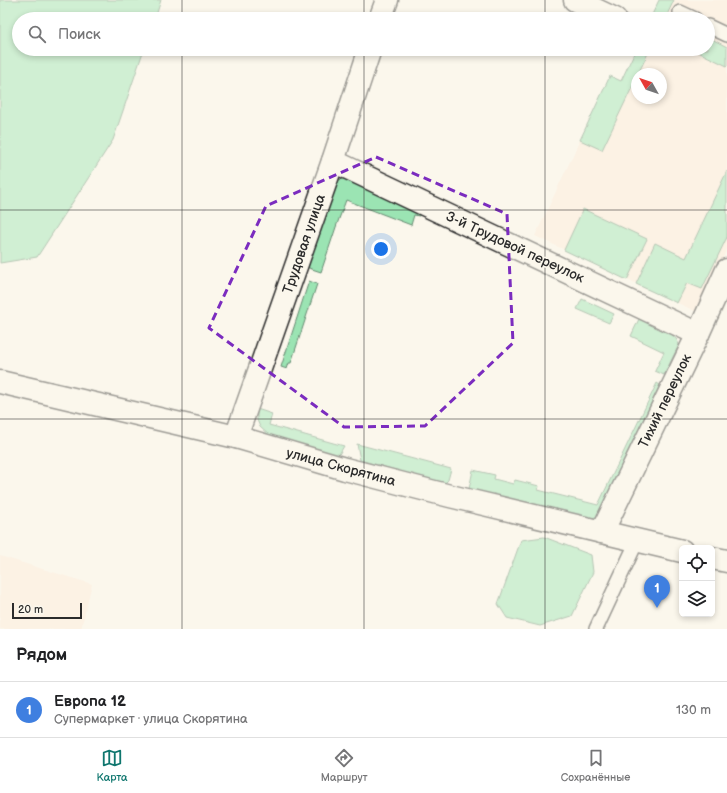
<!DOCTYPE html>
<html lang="ru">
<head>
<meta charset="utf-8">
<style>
  :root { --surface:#fff; --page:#f2f2f2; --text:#202124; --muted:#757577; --line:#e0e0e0; --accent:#0f766e }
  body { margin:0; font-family:"Balsamiq Sans",sans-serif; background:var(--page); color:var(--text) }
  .controls { position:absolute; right:12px; bottom:12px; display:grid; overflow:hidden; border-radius:6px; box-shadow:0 2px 6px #0003 }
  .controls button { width:36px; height:36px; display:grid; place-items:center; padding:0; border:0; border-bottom:1px solid var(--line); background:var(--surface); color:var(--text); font:20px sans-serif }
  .compass { position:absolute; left:631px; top:68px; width:36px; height:36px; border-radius:50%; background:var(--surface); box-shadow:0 2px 6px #0003; rotate:310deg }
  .scale { position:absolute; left:12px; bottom:10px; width:70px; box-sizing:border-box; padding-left:4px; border:2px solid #2b2b2b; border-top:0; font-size:11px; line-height:14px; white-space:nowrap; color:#2b2b2b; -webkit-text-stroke:3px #fbf7ec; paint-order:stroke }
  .you { position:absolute; left:381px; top:249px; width:14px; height:14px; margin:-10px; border:3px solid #fff; border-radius:50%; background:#1a73e8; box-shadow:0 0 0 6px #1a73e833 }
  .badge { display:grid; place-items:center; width:26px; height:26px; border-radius:50%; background:var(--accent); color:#fff; font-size:13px; font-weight:700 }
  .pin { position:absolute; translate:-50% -33px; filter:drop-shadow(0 1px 2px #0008) }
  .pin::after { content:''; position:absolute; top:21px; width:14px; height:12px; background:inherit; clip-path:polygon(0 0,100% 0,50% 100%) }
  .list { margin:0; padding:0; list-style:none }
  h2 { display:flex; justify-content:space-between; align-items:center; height:52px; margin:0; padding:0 16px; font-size:17px }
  h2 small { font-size:13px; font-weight:400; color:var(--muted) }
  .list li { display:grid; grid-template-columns:26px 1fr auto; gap:12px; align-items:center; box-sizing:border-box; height:56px; padding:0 16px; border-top:1px solid var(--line) }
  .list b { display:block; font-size:15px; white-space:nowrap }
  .list p { margin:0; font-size:13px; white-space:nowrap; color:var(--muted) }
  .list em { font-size:13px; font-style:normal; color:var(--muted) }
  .icon { flex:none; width:22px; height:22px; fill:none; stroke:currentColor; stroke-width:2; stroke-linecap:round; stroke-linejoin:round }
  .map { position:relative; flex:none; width:727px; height:629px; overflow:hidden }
  .search { position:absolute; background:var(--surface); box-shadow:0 2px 6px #0003; left:12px; right:12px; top:12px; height:44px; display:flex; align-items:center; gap:10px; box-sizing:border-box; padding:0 14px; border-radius:22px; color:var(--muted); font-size:15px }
  .sheet { height:108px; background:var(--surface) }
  nav { display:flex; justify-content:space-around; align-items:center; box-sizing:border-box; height:56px; border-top:1px solid var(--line); background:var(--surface); font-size:11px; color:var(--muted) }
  nav a { display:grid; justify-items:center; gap:2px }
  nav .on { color:var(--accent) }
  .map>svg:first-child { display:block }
</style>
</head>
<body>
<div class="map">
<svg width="727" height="629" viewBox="0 0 727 629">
  <rect width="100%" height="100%" fill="#fbf7ec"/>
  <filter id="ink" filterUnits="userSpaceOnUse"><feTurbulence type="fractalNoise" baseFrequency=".025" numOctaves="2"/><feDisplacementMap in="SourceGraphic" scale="8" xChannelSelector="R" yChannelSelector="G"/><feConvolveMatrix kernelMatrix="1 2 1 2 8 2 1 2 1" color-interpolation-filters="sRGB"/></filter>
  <g filter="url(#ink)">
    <!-- built -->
    <g fill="#fcead9" fill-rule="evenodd">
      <path d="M659,0h68v249l-30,63 -162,-76 75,-160 11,5 15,-32h72v-30h-58zM637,74h24v24h-24z"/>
      <polygon points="0,556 92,584 81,629 0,629"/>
    </g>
    <!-- green -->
    <g fill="#9be4b3" stroke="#63886f">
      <polygon points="0,0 161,0 155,19 19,19 19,49 144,49 113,140 37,257 0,263"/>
      <polygon points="659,0 674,0 665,19 650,19"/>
      <polygon points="708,37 727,47 727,66 692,49 708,49"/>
      <polygon points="636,49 650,49 638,74 637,74 637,77 602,150 580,140 610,76 621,81"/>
      <polygon points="727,171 727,237 702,289 687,283 677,303 636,284 655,243 686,258"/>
      <polygon points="342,179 348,180 420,213 419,216 414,215 411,225 346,200 336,227 321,272 303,266 336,181"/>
      <polygon points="583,209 647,239 627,280 564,250"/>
      <polygon points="309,281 317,284 291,363 289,363 287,369 281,367"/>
      <polygon points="582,299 614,314 609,323 577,309"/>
      <path d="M639,319c13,6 37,12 40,26l-15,30 -9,-4 9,-19 -33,-16z"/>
      <polygon points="657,383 660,385 599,514 596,517 591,518 469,489 473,470 495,475 494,479 513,484 515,480 539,486 538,490 598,505"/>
      <polygon points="257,409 272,414 269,425 344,446 338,456 270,436 260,427 257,420"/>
      <polygon points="357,444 451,469 448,480 444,484 360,460"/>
      <polygon points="544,537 591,555 593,572 572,616 540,626 507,618 498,604 521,540"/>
    </g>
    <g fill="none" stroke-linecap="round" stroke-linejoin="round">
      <!-- lane casing -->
      <g stroke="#2b2b2b" stroke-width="16">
        <g id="lane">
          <polyline points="680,12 695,19"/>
          <polyline points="708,26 727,35"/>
          <polyline points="596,629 637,541"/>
        </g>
      </g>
      <!-- street casing -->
      <g stroke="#2b2b2b" stroke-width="25">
        <g id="street">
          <polyline points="575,0 615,19"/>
          <polyline points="380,19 387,0"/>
          <polyline points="333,161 698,334"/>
          <polyline points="0,382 236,437 345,469 450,496 682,551"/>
          <polyline points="236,437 333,161 370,49"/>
          <polyline points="602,532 698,334 727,270"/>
          <polyline points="712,558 727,561"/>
        </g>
      </g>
      <!-- lane -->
      <use href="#lane" stroke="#fbf7ec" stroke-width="13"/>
      <!-- street -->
      <use href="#street" stroke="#fbf7ec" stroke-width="22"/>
    </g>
  </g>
  <!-- marked area -->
  <path d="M0 0H727V629H0ZM376,157l131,57 6,129 -88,83 -81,1 -135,-99 57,-122z" fill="#fbf7ec" fill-opacity=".55" fill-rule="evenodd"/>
  <path fill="none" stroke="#7b2cbf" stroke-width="3" stroke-dasharray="8 5" stroke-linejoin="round" d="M376,157l131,57 6,129 -88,83 -81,1 -135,-99 57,-122z"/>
  <!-- grid -->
  <path fill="none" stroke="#2b2b2b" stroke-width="1" stroke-opacity="0.55" d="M182,0v19M364,0v19M545,0v19M182,49v580M364,49v580M545,49v580M0,210h727M0,419h727"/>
  <g text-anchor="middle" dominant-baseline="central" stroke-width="3" stroke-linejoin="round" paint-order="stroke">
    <!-- street labels -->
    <g font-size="14" fill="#2b2b2b" stroke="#fbf7ec">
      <text transform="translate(304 244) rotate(-71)">Трудовая улица</text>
      <text transform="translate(515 247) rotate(25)">3-й Трудовой переулок</text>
      <text transform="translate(665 401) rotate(-64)">Тихий переулок</text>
      <text transform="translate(341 467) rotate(15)">улица Скорятина</text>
    </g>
  </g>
</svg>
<div class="controls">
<button><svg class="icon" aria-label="locate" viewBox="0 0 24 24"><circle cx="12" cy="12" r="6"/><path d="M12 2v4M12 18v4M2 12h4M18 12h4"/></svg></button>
<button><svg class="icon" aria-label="layers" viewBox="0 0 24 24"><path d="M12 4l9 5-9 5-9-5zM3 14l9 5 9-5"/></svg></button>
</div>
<svg class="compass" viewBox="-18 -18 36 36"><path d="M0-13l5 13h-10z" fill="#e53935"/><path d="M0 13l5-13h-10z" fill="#757577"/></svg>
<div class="scale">20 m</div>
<div class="you"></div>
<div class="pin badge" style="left:657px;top:608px;background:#3f7fe0">1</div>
<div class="search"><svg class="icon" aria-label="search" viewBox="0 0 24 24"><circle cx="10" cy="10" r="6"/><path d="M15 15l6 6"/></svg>Поиск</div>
</div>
<section class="sheet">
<h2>Рядом<small></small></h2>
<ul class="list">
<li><span class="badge" style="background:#3f7fe0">1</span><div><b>Европа 12</b><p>Супермаркет · улица Скорятина</p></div><em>130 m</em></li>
</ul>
</section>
<nav>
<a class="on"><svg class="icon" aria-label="map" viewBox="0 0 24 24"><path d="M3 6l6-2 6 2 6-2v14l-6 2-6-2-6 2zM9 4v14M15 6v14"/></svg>Карта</a>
<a><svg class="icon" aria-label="directions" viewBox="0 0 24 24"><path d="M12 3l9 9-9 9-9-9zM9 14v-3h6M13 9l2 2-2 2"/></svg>Маршрут</a>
<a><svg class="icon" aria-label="saved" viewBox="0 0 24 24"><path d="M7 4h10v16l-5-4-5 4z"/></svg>Сохранённые</a>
</nav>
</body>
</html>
